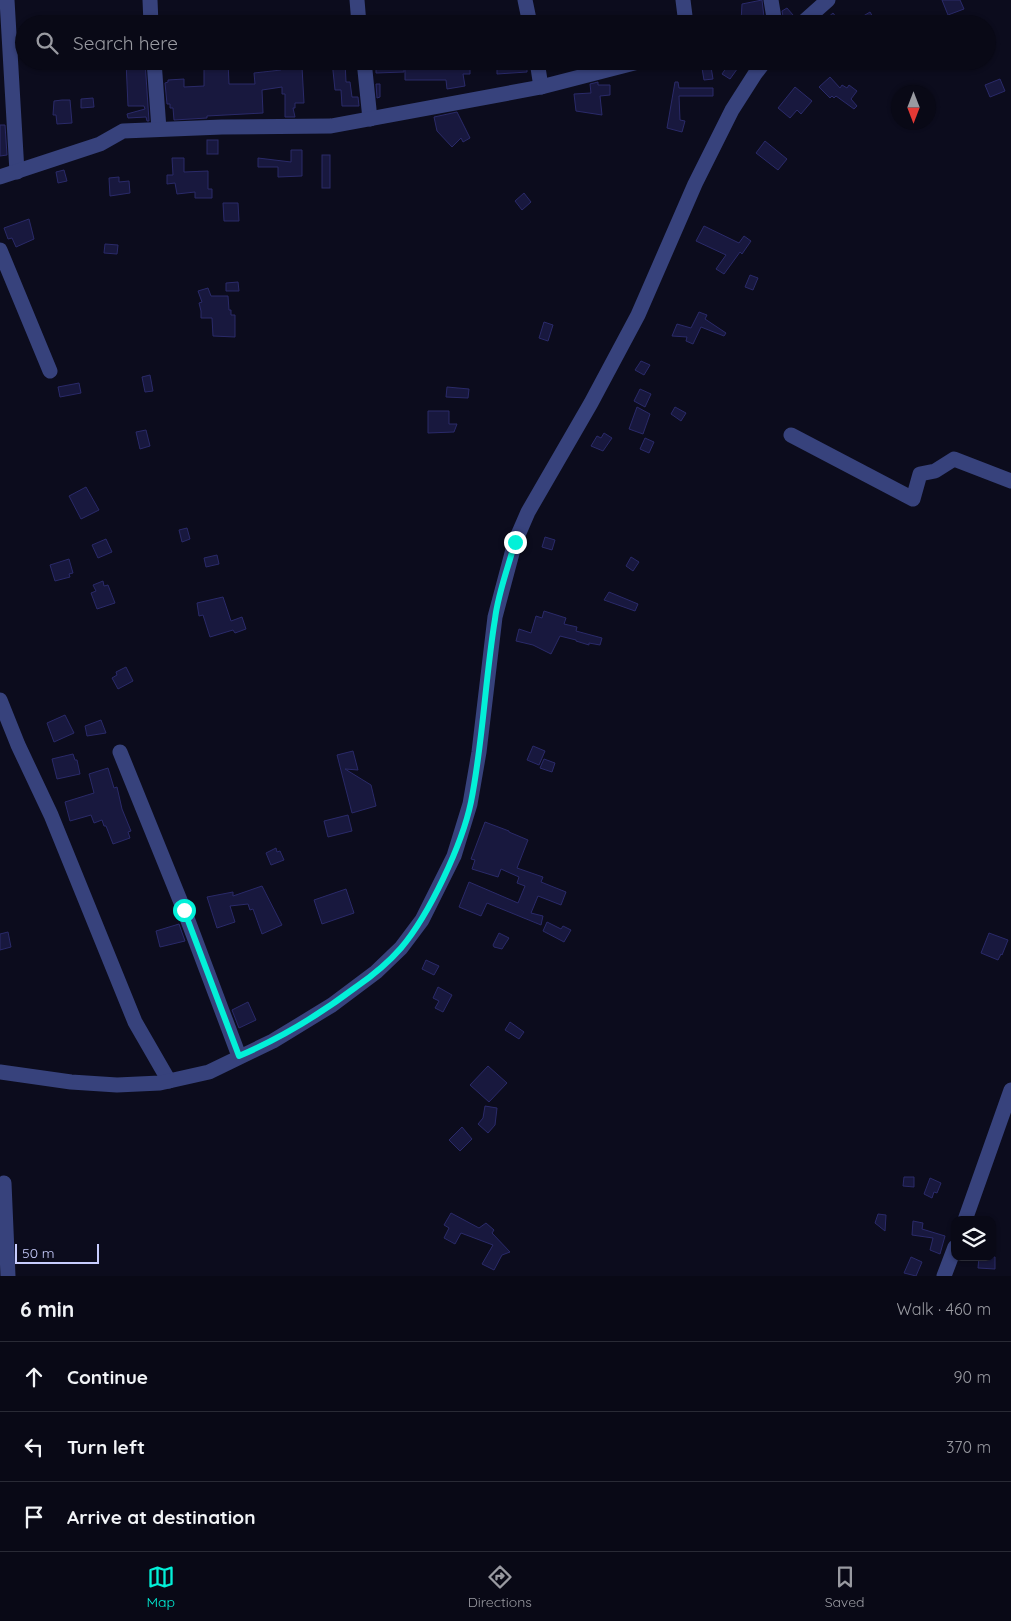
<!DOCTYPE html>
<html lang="en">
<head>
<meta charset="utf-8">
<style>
  :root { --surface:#090916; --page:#171723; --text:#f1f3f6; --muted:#999aa1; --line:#292a35; --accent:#03f0d8 }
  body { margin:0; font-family:Quicksand,sans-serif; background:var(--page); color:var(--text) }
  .controls { position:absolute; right:15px; bottom:15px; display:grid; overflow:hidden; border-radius:10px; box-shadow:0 1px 4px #0004 }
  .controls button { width:45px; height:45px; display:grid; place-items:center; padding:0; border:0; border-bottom:1px solid var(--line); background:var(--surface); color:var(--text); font:25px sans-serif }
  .compass { position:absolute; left:891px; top:85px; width:45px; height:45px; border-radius:50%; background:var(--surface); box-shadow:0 1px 4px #0004; rotate:180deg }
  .scale { position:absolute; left:15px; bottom:12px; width:84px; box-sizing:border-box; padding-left:5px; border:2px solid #c8cdfe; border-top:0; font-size:14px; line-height:18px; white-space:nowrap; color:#c8cdfe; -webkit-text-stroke:4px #0c0c1d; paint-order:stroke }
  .stop { position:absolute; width:15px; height:15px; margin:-11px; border:4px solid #03f0d8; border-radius:50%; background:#fff }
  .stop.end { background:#03f0d8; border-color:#fff; box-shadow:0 1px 5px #0008 }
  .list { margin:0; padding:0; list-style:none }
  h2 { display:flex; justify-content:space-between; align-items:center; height:65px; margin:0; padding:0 20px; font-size:21px }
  h2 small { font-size:16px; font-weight:400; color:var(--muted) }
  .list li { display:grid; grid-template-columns:32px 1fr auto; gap:15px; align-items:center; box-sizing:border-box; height:70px; padding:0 20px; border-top:1px solid var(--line) }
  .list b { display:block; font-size:19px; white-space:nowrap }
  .list em { font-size:16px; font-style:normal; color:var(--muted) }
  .icon { flex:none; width:28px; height:28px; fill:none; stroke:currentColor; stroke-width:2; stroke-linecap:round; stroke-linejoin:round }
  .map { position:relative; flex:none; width:1011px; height:1276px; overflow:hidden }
  .search { position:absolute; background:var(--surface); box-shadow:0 1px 4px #0004; left:15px; right:15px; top:15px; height:55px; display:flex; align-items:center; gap:12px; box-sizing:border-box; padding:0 18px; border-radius:28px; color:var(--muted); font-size:19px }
  .sheet { height:275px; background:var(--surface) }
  nav { display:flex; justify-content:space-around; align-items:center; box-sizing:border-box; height:70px; border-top:1px solid var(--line); background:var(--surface); font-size:14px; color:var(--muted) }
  nav a { display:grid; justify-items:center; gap:2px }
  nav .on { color:var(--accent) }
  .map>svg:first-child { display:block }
</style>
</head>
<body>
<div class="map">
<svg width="1011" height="1276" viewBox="0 0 1011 1276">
  <rect width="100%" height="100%" fill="#0c0c1d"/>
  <!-- building -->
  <g fill="#18183e" stroke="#2a2a69">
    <polygon points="762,0 764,17 741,21 742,4"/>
    <polygon points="942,0 960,0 964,9 948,15"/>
    <polygon points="787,8 793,15 784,22 782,11"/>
    <polygon points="870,12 877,24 850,24"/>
    <polygon points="833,13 842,24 820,24"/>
    <polygon points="126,61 145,61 149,121 147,121 146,117 128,118 127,114 145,109 144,106 128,106"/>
    <polygon points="204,61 228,61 229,84 255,84 254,73 281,70 281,68 302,67 304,103 295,103 295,108 293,108 295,117 285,117 285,94 282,94 282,87 262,90 263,113 207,116 207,118 174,120 173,108 170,108 170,104 167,104 165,83 168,82 168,80 184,79 184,87 204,86"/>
    <polygon points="332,61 345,61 346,82 350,82 352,97 358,97 359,106 342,106 341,90 335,90"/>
    <polygon points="376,61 404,61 404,72 376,73"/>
    <polygon points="444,61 470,61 470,74 463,74 465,86 447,89 446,80 405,80 405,67 430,67 430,63 444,63"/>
    <polygon points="497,61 527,61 527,72 497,74"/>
    <polygon points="731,61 735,61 740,65 730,79 722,74"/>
    <polygon points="711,67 713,79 704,80 702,68"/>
    <polygon points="830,77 840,88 842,85 847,88 849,85 857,91 851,99 857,106 854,109 836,96 834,98 832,96 830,98 819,87"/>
    <polygon points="1000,79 1005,91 990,97 985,85"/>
    <polygon points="598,82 598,85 610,85 610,95 600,96 602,115 576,111 574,94 591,93 590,84"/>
    <polygon points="675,82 678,82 679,88 713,88 713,96 679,96 680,120 685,121 682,132 667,128"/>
    <polygon points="376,84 380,84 380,97 377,98"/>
    <polygon points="795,87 812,101 801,114 797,110 790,118 778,108"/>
    <polygon points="93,98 94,107 81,108 81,99"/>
    <polygon points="62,100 70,100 72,123 57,124 56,115 53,115 54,101"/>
    <polygon points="457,112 470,138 463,142 461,138 452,147 437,131 434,117"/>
    <polygon points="0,125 5,125 7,155 0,156"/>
    <rect x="207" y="140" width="11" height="14"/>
    <polygon points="765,141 787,159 778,170 756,153"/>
    <polygon points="291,150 302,150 302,176 278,177 278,167 258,167 258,158 291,162"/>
    <rect x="322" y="155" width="8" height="33"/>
    <polygon points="172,158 184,158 184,172 208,171 208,189 212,189 212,198 195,198 195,192 177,194 175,183 167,184 167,175 173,175"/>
    <polygon points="64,170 67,181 58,183 56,172"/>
    <polygon points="119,177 119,182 129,181 130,193 110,196 109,178"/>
    <polygon points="524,193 531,202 522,210 515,201"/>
    <polygon points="223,203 238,203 239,221 224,221"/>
    <polygon points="29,219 34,239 16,247 12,238 8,239 4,228"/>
    <polygon points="704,226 739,243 744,236 751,241 742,254 740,252 724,274 716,269 726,255 696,241"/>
    <polygon points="105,244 118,245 117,254 104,253"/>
    <polygon points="750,275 758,278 753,290 745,287"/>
    <polygon points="238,282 239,291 226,291 226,283"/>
    <polygon points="208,288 211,296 228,296 229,310 231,310 231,315 235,315 235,337 213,336 212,318 201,318 201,311 199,303 202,302 198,291"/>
    <polygon points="699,312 707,315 705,319 726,333 724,336 701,327 693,344 686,341 687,337 672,336 677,324 691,328"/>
    <polygon points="544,322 553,325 548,341 539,338"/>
    <polygon points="641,361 650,365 644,375 635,370"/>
    <polygon points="150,375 153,391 145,392 142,377"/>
    <polygon points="79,383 81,393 60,397 58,387"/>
    <polygon points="447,387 469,389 468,398 446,397"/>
    <polygon points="640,389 651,394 645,407 634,401"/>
    <polygon points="637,407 650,414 643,434 629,429"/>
    <polygon points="675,407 686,413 681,421 671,414"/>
    <polygon points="428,411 449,411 449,424 457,424 454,432 428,433"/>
    <polygon points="146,430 150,446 140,449 136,432"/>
    <polygon points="604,433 612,438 603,451 591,446 597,436 601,438"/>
    <polygon points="645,438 654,442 649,453 640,449"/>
    <polygon points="86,487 99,510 81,519 69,496"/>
    <polygon points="187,528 190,539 182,542 179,530"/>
    <polygon points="545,537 555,540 552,550 542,547"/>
    <polygon points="106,539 112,552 98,558 92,545"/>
    <polygon points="217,555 219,564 206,567 204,558"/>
    <polygon points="631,557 639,562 633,571 626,566"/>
    <polygon points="69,559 73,573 69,574 70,577 55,581 50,565"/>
    <polygon points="103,581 104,586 108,585 115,603 97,609 91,593 96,591 93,585"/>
    <polygon points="609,592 638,604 635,611 604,600"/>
    <polygon points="223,597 231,621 242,617 246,629 235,633 233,630 210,637 203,615 199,616 197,603"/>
    <polygon points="544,611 566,618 564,624 577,627 576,631 602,638 600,645 589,643 589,645 576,641 576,640 560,636 551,654 533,645 516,641 519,629 531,633 536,616 542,618"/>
    <polygon points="126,667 133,681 118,689 112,678 117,675 116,672"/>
    <polygon points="65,715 74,733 54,742 47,723"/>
    <polygon points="101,720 106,733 87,736 85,726"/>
    <polygon points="533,746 545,751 539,765 527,760"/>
    <polygon points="353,751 358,770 345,769 371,785 376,806 352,813 337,755"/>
    <polygon points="73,754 75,760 77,760 80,774 57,779 52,759"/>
    <polygon points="544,759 555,763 552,772 540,768"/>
    <polygon points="108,768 114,788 117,787 122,809 131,831 128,832 130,838 113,844 106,826 104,826 102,820 94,823 91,815 70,821 65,802 94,793 89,774"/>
    <polygon points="348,815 352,831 328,837 324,821"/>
    <polygon points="485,822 509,831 509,832 528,840 517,868 543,877 541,882 566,892 561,905 538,896 531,913 543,916 541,925 487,903 481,916 459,907 469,882 518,903 525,886 517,883 519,877 501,869 498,877 472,869 475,860 471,859"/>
    <polygon points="276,848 277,852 280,851 284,860 271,865 266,853"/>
    <polygon points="262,886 282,925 262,934 253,909 250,910 248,904 230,906 235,922 217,928 207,897 233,892 233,896"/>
    <polygon points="346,889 354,913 322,924 314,900"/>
    <polygon points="547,922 561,929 563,926 571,930 564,942 543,931"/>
    <polygon points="179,924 185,941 160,947 156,931"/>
    <polygon points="8,932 11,947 0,950 0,934"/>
    <polygon points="499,933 509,938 502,949 494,947 493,945"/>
    <polygon points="989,933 1008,940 1002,955 1001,954 998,960 981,953"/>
    <polygon points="426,960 439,966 434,975 422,969"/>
    <polygon points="438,987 452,995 443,1012 435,1008 439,1001 433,998"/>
    <polygon points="248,1002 256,1020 239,1028 232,1010"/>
    <polygon points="510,1022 524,1032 519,1039 505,1030"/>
    <polygon points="488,1066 507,1083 489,1102 470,1085"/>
    <polygon points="485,1106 497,1108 495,1125 488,1133 478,1124 483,1118"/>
    <polygon points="462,1127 472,1139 460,1151 449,1140"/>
    <polygon points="904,1177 914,1177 914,1187 903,1186"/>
    <polygon points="930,1178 941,1183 937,1193 934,1192 932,1198 924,1194"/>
    <polygon points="451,1213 479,1228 486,1223 494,1230 492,1233 510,1252 502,1255 494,1270 482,1264 493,1245 461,1233 455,1244 444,1238 449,1228 444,1225"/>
    <polygon points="878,1214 886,1215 885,1231 875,1223"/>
    <polygon points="913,1221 923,1223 922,1229 945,1236 940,1254 930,1250 933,1238 912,1235"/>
    <polygon points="911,1257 922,1262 916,1276 904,1273"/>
    <polygon points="979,1257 995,1257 995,1269 978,1268"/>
  </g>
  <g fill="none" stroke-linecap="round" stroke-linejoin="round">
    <!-- minor -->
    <g stroke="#37427c" stroke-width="15">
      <polyline points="7,0 17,172"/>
      <polyline points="150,0 151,24"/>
      <polyline points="357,0 359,24"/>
      <polyline points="525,0 530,24"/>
      <polyline points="683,0 686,24"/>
      <polyline points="771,0 775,24"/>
      <polyline points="801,24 828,0"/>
      <polyline points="154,61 159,129"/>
      <polyline points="364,61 370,119"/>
      <polyline points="537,61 541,87"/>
      <polyline points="0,177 100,144 123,131 222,127 331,126 541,87 642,61"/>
      <polyline points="0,250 50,371"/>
      <polyline points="791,435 913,499 920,474 935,471 954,459 1011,481"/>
      <polyline points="0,700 18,745 51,815 135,1022 169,1081"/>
      <polyline points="120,752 184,910 239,1056"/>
      <polyline points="0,1072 71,1082 117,1085 160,1083 209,1072 273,1041 332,1005 376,972 401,948 422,920 454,856 470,804 479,752 495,617 515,542 528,512 591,403 638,315 695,184 732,110 755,74 765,61"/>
      <polyline points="4,1183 8,1276"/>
      <polyline points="965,1220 1011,1090"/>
      <polyline points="944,1276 955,1247"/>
    </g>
  </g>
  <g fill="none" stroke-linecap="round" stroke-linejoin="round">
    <!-- route -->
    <path stroke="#03f0d8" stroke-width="6" d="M184,910l55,146c42,-18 80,-41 117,-69 16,-11 32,-24 45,-39 28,-33 61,-103 70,-146 12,-60 14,-122 24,-183 3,-26 13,-51 20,-77"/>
  </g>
</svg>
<div class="controls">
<button><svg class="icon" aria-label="layers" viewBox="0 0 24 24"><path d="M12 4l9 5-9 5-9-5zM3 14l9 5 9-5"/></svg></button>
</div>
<svg class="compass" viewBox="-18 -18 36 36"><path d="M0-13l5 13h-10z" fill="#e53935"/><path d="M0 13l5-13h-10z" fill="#999aa1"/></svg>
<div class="scale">50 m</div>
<div class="stop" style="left:184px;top:910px"></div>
<div class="stop end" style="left:515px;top:542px"></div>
<div class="search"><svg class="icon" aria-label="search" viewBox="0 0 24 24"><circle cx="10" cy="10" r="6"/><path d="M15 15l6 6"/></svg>Search here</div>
</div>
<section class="sheet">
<h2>6 min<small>Walk · 460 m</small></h2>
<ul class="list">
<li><svg class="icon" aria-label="ahead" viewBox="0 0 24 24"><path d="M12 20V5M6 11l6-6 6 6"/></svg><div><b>Continue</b></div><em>90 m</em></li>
<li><svg class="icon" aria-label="left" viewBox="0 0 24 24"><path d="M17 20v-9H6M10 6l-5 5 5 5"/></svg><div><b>Turn left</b></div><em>370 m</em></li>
<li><svg class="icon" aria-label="arrive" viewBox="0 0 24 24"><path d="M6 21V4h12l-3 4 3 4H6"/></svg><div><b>Arrive at destination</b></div></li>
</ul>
</section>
<nav>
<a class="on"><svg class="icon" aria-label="map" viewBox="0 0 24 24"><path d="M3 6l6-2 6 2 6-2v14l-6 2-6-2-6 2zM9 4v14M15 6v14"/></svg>Map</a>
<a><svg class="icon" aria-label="directions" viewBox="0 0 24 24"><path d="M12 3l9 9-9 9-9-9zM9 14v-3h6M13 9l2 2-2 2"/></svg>Directions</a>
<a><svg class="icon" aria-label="saved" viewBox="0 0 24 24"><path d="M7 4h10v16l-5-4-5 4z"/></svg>Saved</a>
</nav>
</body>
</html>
